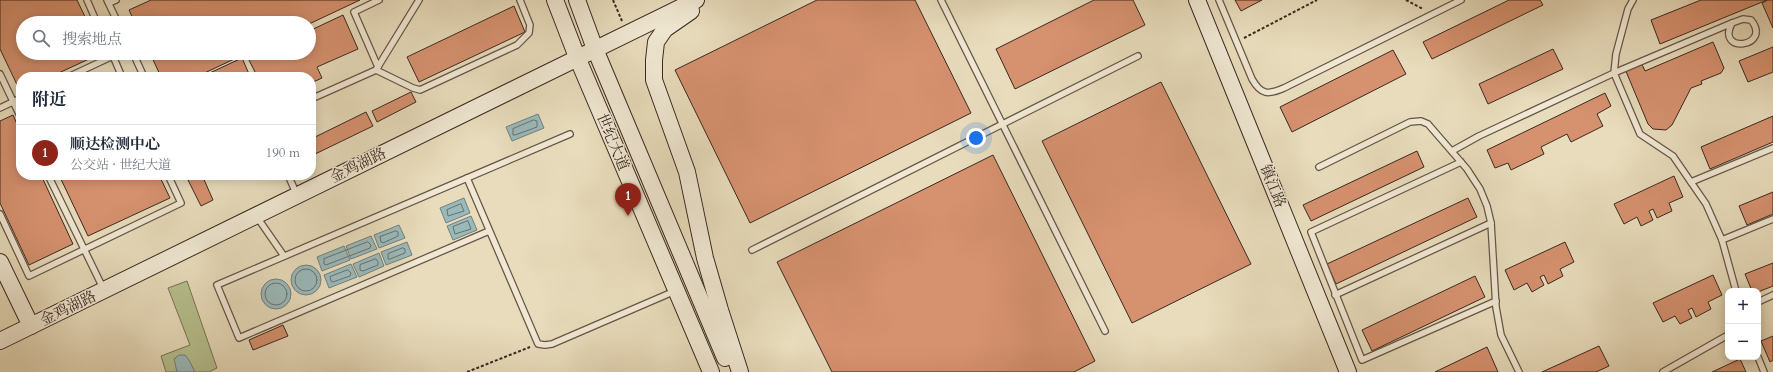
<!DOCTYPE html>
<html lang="zh">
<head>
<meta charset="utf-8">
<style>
  :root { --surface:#fff; --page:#f2f2f3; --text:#1f2937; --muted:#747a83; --line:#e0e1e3; --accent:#8f2418 }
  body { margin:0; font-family:Cardo,"Noto Serif SC",serif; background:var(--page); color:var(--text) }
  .controls { position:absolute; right:12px; bottom:12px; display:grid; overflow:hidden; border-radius:8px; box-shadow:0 2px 10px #0003 }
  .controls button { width:36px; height:36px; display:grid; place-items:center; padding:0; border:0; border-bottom:1px solid var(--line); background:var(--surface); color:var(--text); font:20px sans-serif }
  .you { position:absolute; left:976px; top:138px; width:14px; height:14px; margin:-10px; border:3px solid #fff; border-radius:50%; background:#1a73e8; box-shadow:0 0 0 6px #1a73e833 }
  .badge { display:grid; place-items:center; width:26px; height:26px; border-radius:50%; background:var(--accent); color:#fff; font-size:13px; font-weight:700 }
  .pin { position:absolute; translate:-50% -33px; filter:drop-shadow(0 1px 2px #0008) }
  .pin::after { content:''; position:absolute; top:21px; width:14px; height:12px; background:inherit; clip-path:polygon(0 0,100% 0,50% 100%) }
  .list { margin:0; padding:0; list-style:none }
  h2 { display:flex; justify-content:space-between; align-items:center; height:52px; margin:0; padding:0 16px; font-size:17px }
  h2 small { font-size:13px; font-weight:400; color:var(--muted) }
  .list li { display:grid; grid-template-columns:26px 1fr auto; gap:12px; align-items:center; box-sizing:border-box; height:56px; padding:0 16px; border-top:1px solid var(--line) }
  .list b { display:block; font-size:15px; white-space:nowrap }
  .list p { margin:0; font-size:13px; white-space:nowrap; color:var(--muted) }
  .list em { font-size:13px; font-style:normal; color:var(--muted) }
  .icon { flex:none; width:22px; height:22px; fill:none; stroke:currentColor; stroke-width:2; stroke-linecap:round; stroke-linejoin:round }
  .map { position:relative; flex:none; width:1773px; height:372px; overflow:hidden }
  .search { position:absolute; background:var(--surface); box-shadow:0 2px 10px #0003; left:16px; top:16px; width:300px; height:44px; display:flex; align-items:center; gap:10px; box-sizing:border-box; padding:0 14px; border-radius:22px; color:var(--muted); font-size:15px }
  .panel { position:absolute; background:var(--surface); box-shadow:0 2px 10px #0003; left:16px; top:72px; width:300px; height:108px; border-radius:16px }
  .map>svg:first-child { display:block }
</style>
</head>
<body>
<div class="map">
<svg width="1773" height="372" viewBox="0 0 1773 372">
  <rect width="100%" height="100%" fill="#e8dcbc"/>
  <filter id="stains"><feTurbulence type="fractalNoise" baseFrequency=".005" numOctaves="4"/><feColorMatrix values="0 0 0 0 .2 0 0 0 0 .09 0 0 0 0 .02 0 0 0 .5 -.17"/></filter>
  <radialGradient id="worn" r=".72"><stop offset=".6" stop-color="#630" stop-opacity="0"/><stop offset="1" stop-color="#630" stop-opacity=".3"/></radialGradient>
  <!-- green -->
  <polygon fill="#b7c08f" stroke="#787458" points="187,281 217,368 209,372 166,372 161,356 190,345 168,288"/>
  <!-- water -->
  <g fill="#9ab9ba" stroke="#747f7c">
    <polygon points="538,114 544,128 512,141 506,127"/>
    <polygon points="464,198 470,213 446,223 440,208"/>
    <polygon points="471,216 477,230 453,240 447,226"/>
    <polygon points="399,225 405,238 379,248 374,235"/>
    <polygon points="371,236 377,249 351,259 346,246"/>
    <polygon points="407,242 412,255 386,265 381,252"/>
    <polygon points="344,246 350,260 322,271 317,257"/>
    <polygon points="379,253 384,266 359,277 353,264"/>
    <polygon points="351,264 357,277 329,288 324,275"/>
    <circle cx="306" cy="280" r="15"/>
    <circle cx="276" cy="294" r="15"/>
    <polygon points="179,355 185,355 189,360 195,372 177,372 174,359"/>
  </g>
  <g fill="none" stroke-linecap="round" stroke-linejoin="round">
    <!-- shore -->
    <g stroke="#6a706d" stroke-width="1">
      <polygon points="534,120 537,121 537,127 515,135 513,135 513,129"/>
      <polygon points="461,204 464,211 448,216 447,210"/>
      <polygon points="468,221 471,229 455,234 453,227"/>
      <polygon points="396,231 398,232 398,236 383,243 381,242 380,237"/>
      <polygon points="368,242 371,245 370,248 326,265 324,264 324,259"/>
      <polygon points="403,248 405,249 405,253 390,259 388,259 388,254"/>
      <polygon points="376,259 378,262 378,265 363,271 360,270 360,265"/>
      <circle cx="306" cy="280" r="11"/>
      <polygon points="348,270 351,273 350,276 333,282 331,281 330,277"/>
      <circle cx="276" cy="294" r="11"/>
    </g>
  </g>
  <!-- building -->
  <g fill="#d6916f" stroke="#3a2820">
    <polygon points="0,0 77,0 88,23 23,23 23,53 102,53 50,77 21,77 20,91 0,49"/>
    <polygon points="151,0 360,0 309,24 135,23 129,10"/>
    <polygon points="817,0 915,0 971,113 750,223 675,70"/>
    <polygon points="1094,0 1133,0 1145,25 1015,89 996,49"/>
    <polygon points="1235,0 1262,0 1241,11"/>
    <polygon points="1509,0 1540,0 1543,5 1432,59 1423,42"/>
    <polygon points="1701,0 1767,0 1660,44 1651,20"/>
    <polygon points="1768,0 1773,0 1773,28 1762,3"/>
    <polygon points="514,6 525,32 419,82 407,57"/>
    <polygon points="343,15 358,49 317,67 322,78 311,83 311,77 251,77 256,74 248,58 259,53 309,53 309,31"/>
    <polygon points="1713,42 1724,68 1721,73 1701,81 1702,84 1691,88 1672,125 1666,130 1653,129 1648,124 1625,69 1641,62 1645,71"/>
    <polygon points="1773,47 1773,72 1748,82 1739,61"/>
    <polygon points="1553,49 1563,69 1488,104 1479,84"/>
    <polygon points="1393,50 1406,74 1292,132 1280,107"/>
    <polygon points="150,53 247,53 196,77 161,77"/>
    <polygon points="242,58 249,74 242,77 201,77"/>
    <polygon points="1161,82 1251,264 1132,323 1042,141"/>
    <polygon points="411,92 416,102 377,122 372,111"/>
    <polygon points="1605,93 1611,106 1597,114 1603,126 1571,142 1567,134 1541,147 1544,154 1511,170 1508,163 1495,168 1487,150"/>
    <polygon points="366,112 373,126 311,156 311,139"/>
    <polygon points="13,115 21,133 21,175 41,175 73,244 29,265 0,203 0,121"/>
    <polygon points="1773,116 1773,142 1710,169 1701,147"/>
    <polygon points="1417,151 1424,167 1311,221 1303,205"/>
    <polygon points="993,155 1095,361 1074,372 832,372 777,262"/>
    <polygon points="59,175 159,175 170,198 88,236"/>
    <polygon points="199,175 202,175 213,200 201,206 188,180"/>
    <polygon points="1674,176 1683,197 1669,203 1672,211 1657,218 1653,209 1649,211 1653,220 1641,226 1637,217 1624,224 1614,204"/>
    <polygon points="1773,192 1773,214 1747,225 1739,206"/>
    <polygon points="1468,198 1477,217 1336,284 1327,264"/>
    <polygon points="1565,242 1574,262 1560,269 1563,276 1548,284 1544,275 1540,277 1544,285 1532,292 1527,283 1514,290 1505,270"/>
    <polygon points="1773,263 1773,286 1758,292 1752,291 1745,274"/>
    <polygon points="1713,275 1722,295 1708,302 1711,309 1696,317 1692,308 1688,310 1692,318 1680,324 1675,316 1663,322 1653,303"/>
    <polygon points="1475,276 1485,297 1372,351 1362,330"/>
    <polygon points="283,325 288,336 253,350 249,340"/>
    <polygon points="1773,336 1773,360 1770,362 1761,341"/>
    <polygon points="1599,346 1609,366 1596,372 1542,372"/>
    <polygon points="1487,347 1498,372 1435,372"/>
    <polygon points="1740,359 1746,372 1712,372"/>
  </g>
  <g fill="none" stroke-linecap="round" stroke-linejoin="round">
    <!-- lane casing -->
    <g stroke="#665547" stroke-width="8">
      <g id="lane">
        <polyline points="87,0 97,23"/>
        <polyline points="107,0 118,23"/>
        <polyline points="941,0 1105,331"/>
        <path d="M1219,0l33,79c9,16 16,16 32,9l177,-88"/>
        <polyline points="1633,0 1628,9 1616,54 1614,73 1640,134 1673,156 1706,204 1722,240 1736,291"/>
        <polyline points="109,3 116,0"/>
        <polyline points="133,53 144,77"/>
        <polyline points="113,56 122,77"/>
        <polyline points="378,67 354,12 379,0"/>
        <polyline points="376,70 413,88 420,90 517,45 529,33 530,25 520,0"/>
        <polyline points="0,74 21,118"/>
        <polyline points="68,77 113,56 111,53"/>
        <polyline points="311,99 376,70 419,0"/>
        <polyline points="0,108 21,98"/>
        <path d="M1452,151l27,-15 135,-63 118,-50 11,-4 8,1c22,27 -36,35 -19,3"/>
        <polyline points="1461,162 1311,232 1362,360 1496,301"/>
        <polyline points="1319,167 1410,122 1421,121 1428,124 1467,169 1480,189 1487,206 1491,223 1496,307 1501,335 1519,372"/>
        <polyline points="48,175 103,288"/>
        <polyline points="288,175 297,195"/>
        <polyline points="467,178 538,344 545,345 552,344 675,291"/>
        <polyline points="1691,182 1773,148"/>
        <polyline points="0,214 29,276 181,203 168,175"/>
        <polyline points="257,217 284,256"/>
        <polyline points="489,231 239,338 217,285 570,134"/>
        <polyline points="1722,240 1773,219"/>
        <polyline points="752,250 1138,56"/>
        <polyline points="1335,295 1491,223"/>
        <polyline points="1758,302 1773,295"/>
        <polyline points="1758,357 1764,372"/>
        <polyline points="1663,372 1728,335"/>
      </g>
    </g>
    <!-- secondary casing -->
    <g stroke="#3a2820" stroke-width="18">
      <g id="secondary">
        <polyline points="555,0 577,57 711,372"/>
        <polyline points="577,0 595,49 725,358"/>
        <polyline points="1197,0 1348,372"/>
        <polyline points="691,11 665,29 656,42 654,60 654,80 687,172 705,258 720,310 740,372"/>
        <polyline points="0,262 31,326"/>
        <polyline points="0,341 696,0"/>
      </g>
    </g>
    <!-- path -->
    <g stroke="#3a2820" stroke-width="2" stroke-dasharray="3 2" stroke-linecap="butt">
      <polyline points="613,0 622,21"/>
      <polyline points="1406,0 1423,9"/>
      <polyline points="1244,38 1317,0"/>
      <polyline points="467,372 530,347"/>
    </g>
    <!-- lane -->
    <use href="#lane" stroke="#f0e8d3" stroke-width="5.5"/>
    <!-- secondary -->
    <use href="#secondary" stroke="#f0e8d3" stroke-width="16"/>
  </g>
  <g text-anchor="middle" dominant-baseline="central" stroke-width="3" stroke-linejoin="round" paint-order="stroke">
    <!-- street labels -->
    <g font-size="15" fill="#3a2820" stroke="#f0e8d3">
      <text transform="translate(613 142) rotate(67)">世纪大道</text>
      <text transform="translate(358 165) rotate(-26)">金鸡湖路</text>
      <text transform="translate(1273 186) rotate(68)">镇江路</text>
      <text transform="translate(68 308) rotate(-26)">金鸡湖路</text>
    </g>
  </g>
  <rect width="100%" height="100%" filter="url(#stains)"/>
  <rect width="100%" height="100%" fill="url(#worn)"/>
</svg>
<div class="controls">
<button>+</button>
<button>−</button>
</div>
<div class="you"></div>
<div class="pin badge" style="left:628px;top:216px">1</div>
<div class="search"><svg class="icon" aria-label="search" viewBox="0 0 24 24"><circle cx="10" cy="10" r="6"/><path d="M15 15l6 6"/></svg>搜索地点</div>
<section class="panel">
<h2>附近<small></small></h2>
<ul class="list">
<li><span class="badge">1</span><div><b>顺达检测中心</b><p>公交站 · 世纪大道</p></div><em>190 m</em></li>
</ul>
</section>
</div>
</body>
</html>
